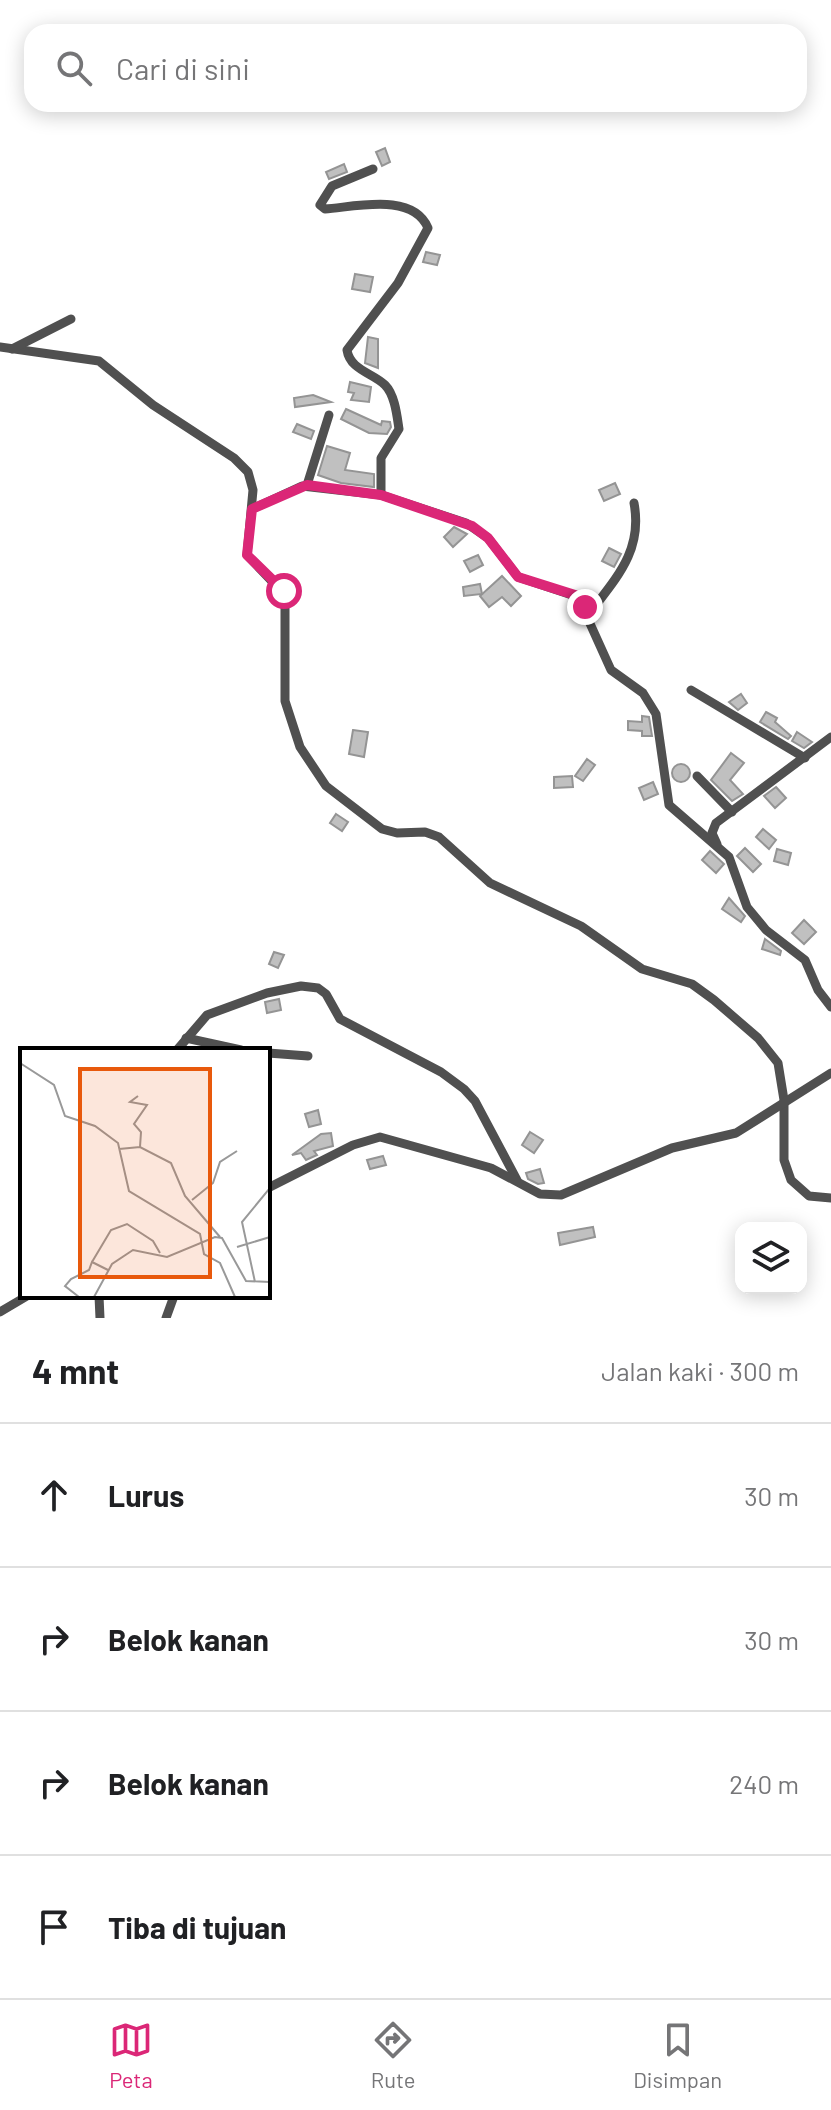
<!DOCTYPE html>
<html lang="id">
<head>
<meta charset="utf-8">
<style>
  :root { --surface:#fff; --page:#f6f6f6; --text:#202124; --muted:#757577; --line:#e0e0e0; --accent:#db2777 }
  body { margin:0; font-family:Barlow,sans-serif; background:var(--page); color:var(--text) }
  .controls { position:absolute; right:24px; bottom:24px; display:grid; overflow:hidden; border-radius:16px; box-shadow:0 4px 20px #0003 }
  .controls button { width:72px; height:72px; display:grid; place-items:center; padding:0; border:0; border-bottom:2px solid var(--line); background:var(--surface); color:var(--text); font:40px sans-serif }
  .stop { position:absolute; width:24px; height:24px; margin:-18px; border:6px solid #db2777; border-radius:50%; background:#fff }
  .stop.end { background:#db2777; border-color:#fff; box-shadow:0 2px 8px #0008 }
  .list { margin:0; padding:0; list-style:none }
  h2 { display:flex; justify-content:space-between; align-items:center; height:104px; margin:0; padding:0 32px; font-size:34px }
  h2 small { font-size:26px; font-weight:400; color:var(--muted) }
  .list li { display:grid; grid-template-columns:52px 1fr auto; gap:24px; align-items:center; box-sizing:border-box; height:144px; padding:0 32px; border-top:2px solid var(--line) }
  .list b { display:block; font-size:30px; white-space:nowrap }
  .list em { font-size:26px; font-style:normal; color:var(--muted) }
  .icon { flex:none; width:44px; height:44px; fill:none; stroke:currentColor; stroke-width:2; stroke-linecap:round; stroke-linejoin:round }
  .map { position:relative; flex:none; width:831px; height:1318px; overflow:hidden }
  .search { position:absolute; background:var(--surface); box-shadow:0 4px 20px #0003; left:24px; right:24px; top:24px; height:88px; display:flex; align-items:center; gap:20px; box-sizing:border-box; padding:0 28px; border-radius:24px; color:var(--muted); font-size:30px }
  .sheet { height:680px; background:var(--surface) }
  nav { display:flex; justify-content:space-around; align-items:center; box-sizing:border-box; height:112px; border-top:2px solid var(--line); background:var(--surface); font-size:22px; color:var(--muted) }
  nav a { display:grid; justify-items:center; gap:4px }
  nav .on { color:var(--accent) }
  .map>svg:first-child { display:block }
</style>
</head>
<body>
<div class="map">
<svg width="831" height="1318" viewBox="0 0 831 1318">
  <rect width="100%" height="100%" fill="#fff"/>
  <!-- building -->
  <g fill="#c0c0c0" stroke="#949494" stroke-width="2">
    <polygon points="385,148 390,162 382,166 376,152"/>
    <polygon points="344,164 347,172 329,179 326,172"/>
    <polygon points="426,252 440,255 437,265 423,262"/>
    <polygon points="355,274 373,277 370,292 352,289"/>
    <polygon points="368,337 378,339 378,368 365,363"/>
    <polygon points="350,382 371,387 369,402 351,400 354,393 348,392"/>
    <polygon points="313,395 331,402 295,407 294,398"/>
    <polygon points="346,409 381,425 382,421 390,422 391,427 387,434 369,433 341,419"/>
    <polygon points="297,424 314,431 311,439 293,432"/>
    <polygon points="327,446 350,453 345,470 374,474 374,487 341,483 318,475"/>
    <polygon points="615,483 620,494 604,501 599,490"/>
    <polygon points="454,527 467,534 453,547 444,537"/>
    <polygon points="609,548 621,554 614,567 602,561"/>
    <polygon points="478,555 483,565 470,572 464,561"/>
    <polygon points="502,576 521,596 511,606 502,597 489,607 480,596"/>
    <polygon points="480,584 482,594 464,596 463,587"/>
    <polygon points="741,694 747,703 738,710 729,702"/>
    <polygon points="766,712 777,718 775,722 791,736 788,739 760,722"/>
    <polygon points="642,716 649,717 652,736 642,736 642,731 628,730 628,721 642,722"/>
    <polygon points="353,730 368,732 364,757 349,754"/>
    <polygon points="797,732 812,742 804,748 792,741"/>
    <polygon points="731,753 744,763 730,780 743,794 732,801 711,780"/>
    <polygon points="587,759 595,765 583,781 575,776"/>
    <circle cx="681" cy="773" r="9"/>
    <polygon points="572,776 573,787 554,788 554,777"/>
    <polygon points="653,782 658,794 644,800 639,788"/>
    <polygon points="776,787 786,798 775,808 764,796"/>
    <polygon points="336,814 348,822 342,831 330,823"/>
    <polygon points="763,829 776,840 769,849 756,837"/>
    <polygon points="745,848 761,864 753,872 737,856"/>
    <polygon points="777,849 791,853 788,865 774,861"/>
    <polygon points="710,851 724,864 716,873 702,860"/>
    <polygon points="729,898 745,916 741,922 722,909"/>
    <polygon points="804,920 816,932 804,944 792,933"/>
    <polygon points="765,939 781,951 780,955 762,949"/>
    <polygon points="274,952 284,955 278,968 269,964"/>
    <polygon points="279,999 281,1010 267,1013 265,1002"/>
    <polygon points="318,1110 321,1124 309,1127 305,1114"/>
    <polygon points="530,1132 543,1140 534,1153 522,1145"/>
    <polygon points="331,1133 333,1146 314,1151 317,1155 306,1160 301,1153 292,1155 321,1134"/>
    <polygon points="383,1156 386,1165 370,1169 367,1160"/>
    <polygon points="540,1169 544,1183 538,1184 528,1179 526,1173"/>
    <polygon points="593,1227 595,1237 560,1245 558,1233"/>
  </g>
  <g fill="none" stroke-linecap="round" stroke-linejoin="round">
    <!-- street -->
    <g stroke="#505050" stroke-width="9">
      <path d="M373,169l-41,17 -12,19 5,4c30,-2 88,-17 103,19l-30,55 -51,67c3,20 26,23 38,35 10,10 12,31 14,44l-18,29v37"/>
      <polyline points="0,347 99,361 153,405 234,458 248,472 253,490 247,555 285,595 285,701 300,747 326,786 382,829 397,833 425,832 439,837 490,883 581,926 642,969 692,984 714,1000 758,1038 778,1063 784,1100 784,1160 791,1180 809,1196 831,1198"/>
      <polyline points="12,349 71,319"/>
      <polyline points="307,485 329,415"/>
      <polyline points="252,509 302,486 381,495 466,523 488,538 518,577 578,597 611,670 643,693 656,714 669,805 729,857 747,907 766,930 805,960 818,990 831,1007"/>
      <path d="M589,614c27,-36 54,-63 45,-111"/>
      <polyline points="691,690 805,758"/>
      <polyline points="697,776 732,812"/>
      <polyline points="717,844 712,833 716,823 831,737"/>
      <polyline points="186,1038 241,1050"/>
      <polyline points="177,1050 207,1015 267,993 301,986 318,988 326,994 340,1019 441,1072 464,1089 475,1101 517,1180"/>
      <polyline points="268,1053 308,1056"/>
      <polyline points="268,1188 353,1145 380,1137 491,1168 540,1194 561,1195 672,1148 736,1133 831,1073"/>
      <polyline points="99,1296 100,1318"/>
      <polyline points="0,1312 27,1296"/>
      <polyline points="166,1318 174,1296"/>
    </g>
  </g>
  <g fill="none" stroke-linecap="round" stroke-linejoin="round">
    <!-- route -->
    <polyline stroke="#db2777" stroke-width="10" points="284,591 247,555 252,509 307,485 381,495 472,526 488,538 518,577 575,595 585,607"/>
  </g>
  <!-- overview -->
  <g transform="translate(20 1048)">
    <rect width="250" height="250" fill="#fff"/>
    <path fill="none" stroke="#999" stroke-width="2" d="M0,15l34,22 11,31 30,10 23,17 11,48 71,43 4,20 16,9 15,34M118,48l-8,6 17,3 -13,19 7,8 -1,15M99,101l21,-2 31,16 14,33 35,41M172,152l21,-17 7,-21 17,-11M217,199l33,-10M72,214l19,-32 16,-6 26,17 7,12M235,234l-13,-60 28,-34v-8M59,249l-14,-11 6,-7 18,-9 3,-8 16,8M74,249l18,-33 21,-14 34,7 48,-20 7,1 24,43 24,1"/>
    <path fill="#e8590c" fill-opacity="0.15" stroke="#e8590c" stroke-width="4" d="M60,21h130v208h-130z"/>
    <rect width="250" height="250" fill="none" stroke="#000" stroke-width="4"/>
  </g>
</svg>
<div class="controls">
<button><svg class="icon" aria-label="layers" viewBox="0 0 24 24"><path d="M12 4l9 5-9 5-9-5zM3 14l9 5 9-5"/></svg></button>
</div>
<div class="stop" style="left:284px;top:591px"></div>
<div class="stop end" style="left:585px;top:607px"></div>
<div class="search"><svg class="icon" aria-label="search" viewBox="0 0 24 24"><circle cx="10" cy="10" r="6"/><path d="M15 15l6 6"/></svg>Cari di sini</div>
</div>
<section class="sheet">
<h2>4 mnt<small>Jalan kaki · 300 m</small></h2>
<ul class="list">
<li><svg class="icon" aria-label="ahead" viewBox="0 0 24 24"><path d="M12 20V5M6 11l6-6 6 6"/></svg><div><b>Lurus</b></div><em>30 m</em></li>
<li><svg class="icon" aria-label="right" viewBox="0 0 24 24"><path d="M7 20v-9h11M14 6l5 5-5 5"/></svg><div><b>Belok kanan</b></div><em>30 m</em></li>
<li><svg class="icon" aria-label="right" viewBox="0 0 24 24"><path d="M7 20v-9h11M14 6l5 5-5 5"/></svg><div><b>Belok kanan</b></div><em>240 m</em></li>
<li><svg class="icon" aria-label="arrive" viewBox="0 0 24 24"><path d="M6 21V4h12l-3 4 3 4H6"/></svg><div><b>Tiba di tujuan</b></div></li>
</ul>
</section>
<nav>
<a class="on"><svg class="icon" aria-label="map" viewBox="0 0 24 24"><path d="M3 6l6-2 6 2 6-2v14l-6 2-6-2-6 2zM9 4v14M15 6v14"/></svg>Peta</a>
<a><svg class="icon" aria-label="directions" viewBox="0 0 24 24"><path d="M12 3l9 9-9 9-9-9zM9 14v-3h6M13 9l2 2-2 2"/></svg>Rute</a>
<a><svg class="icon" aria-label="saved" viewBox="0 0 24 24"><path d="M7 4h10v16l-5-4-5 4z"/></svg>Disimpan</a>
</nav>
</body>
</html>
